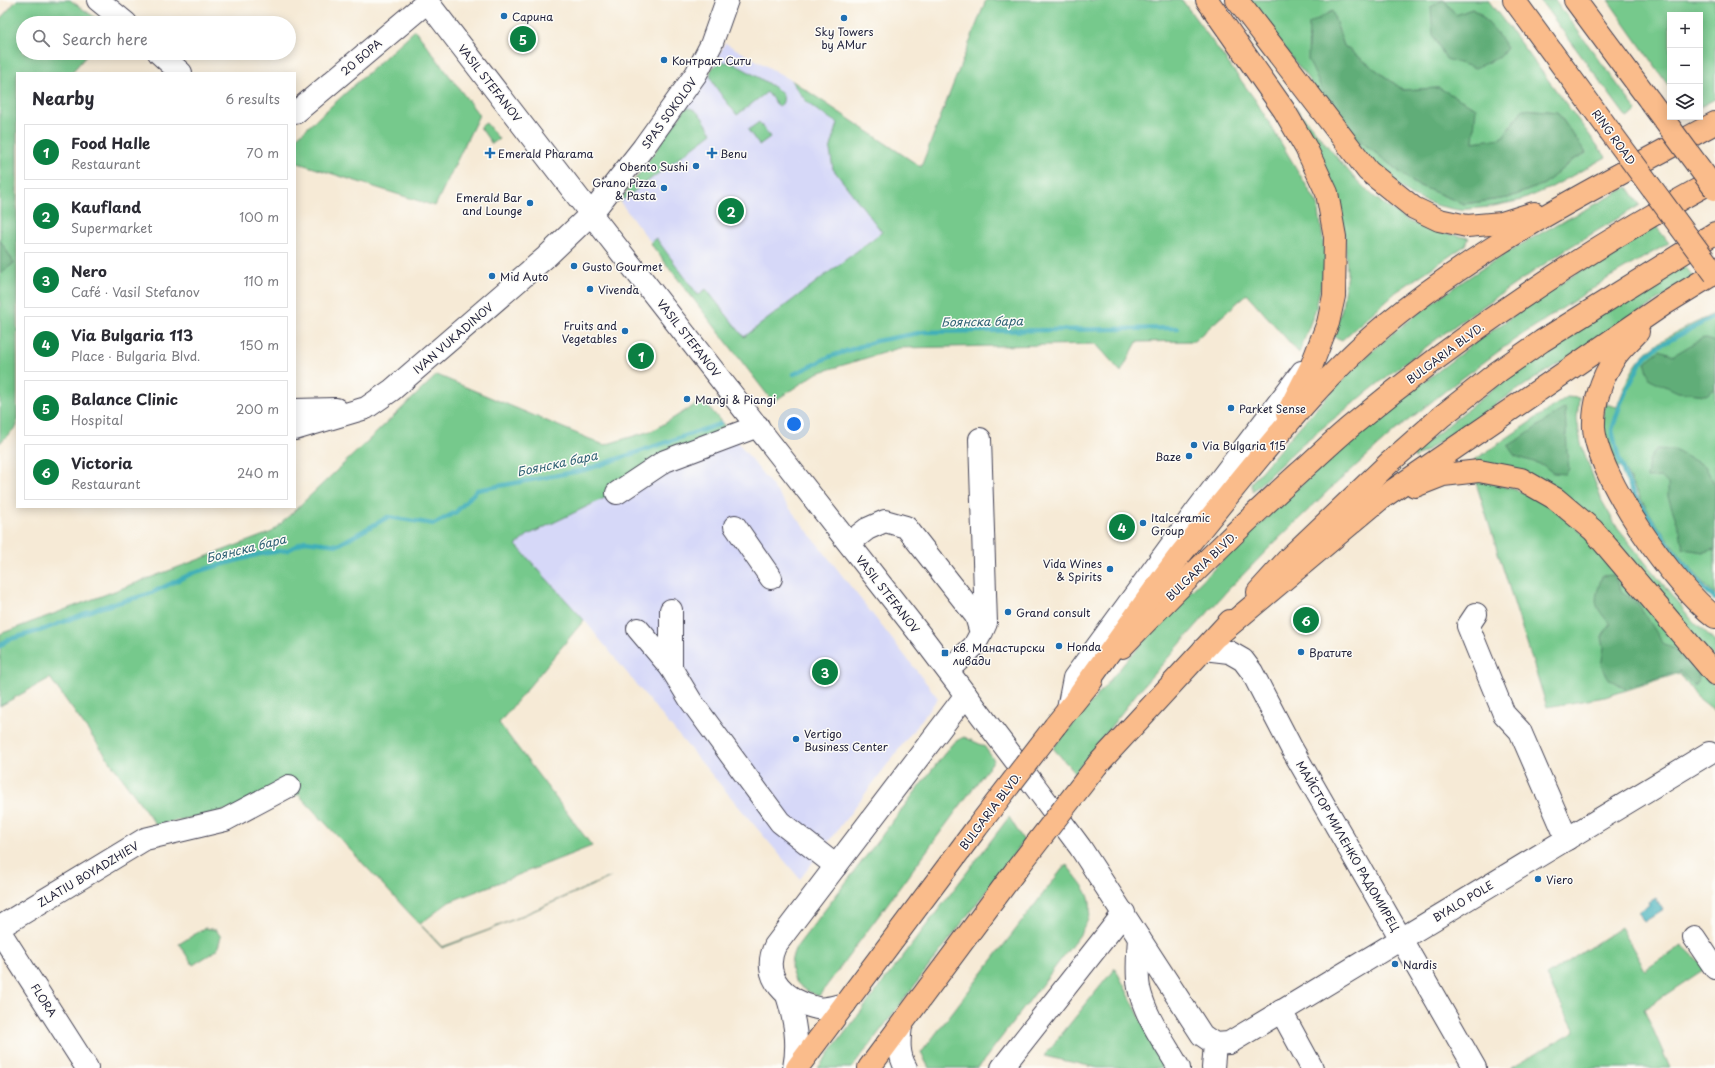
<!DOCTYPE html>
<html lang="en">
<head>
<meta charset="utf-8">
<style>
  :root { --surface:#fff; --page:#f7f7f7; --text:#2b2b33; --muted:#7c7c81; --line:#e1e1e2; --accent:#0b8043 }
  body { margin:0; font-family:"Playpen Sans",sans-serif; background:var(--page); color:var(--text) }
  .controls { position:absolute; right:12px; top:12px; display:grid; overflow:hidden; border-radius:0px; box-shadow:0 2px 10px #0003 }
  .controls button { width:36px; height:36px; display:grid; place-items:center; padding:0; border:0; border-bottom:1px solid var(--line); background:var(--surface); color:var(--text); font:20px sans-serif }
  .you { position:absolute; left:794px; top:424px; width:14px; height:14px; margin:-10px; border:3px solid #fff; border-radius:50%; background:#1a73e8; box-shadow:0 0 0 6px #1a73e833 }
  .badge { display:grid; place-items:center; width:26px; height:26px; border-radius:50%; background:var(--accent); color:#fff; font-size:13px; font-weight:700 }
  .pin { position:absolute; translate:-50% -50%; border:2px solid #fff; box-shadow:0 1px 4px #0006 }
  .list { margin:0; padding:0; list-style:none }
  h2 { display:flex; justify-content:space-between; align-items:center; height:52px; margin:0; padding:0 16px; font-size:17px }
  h2 small { font-size:13px; font-weight:400; color:var(--muted) }
  .list li { display:grid; grid-template-columns:26px 1fr auto; gap:12px; align-items:center; box-sizing:border-box; height:56px; margin:0 8px 8px; padding:0 8px; border:1px solid var(--line); border-radius:0px }
  .list b { display:block; font-size:15px; white-space:nowrap }
  .list p { margin:0; font-size:13px; white-space:nowrap; color:var(--muted) }
  .list em { font-size:13px; font-style:normal; color:var(--muted) }
  .icon { flex:none; width:22px; height:22px; fill:none; stroke:currentColor; stroke-width:2; stroke-linecap:round; stroke-linejoin:round }
  .map { position:relative; flex:none; width:1715px; height:1068px; overflow:hidden }
  .search { position:absolute; background:var(--surface); box-shadow:0 2px 10px #0003; left:16px; top:16px; width:280px; height:44px; display:flex; align-items:center; gap:10px; box-sizing:border-box; padding:0 14px; border-radius:22px; color:var(--muted); font-size:15px }
  .panel { position:absolute; background:var(--surface); box-shadow:0 2px 10px #0003; left:16px; top:72px; width:280px; height:436px; border-radius:0px }
  .map>svg:first-child { display:block }
</style>
</head>
<body>
<div class="map">
<svg width="1715" height="1068" viewBox="0 0 1715 1068">
  <rect width="100%" height="100%" fill="#fdfcf7"/>
  <filter id="ink" filterUnits="userSpaceOnUse"><feTurbulence type="fractalNoise" baseFrequency=".025" numOctaves="2"/><feDisplacementMap in="SourceGraphic" scale="8" xChannelSelector="R" yChannelSelector="G"/><feConvolveMatrix kernelMatrix="1 2 1 2 8 2 1 2 1" color-interpolation-filters="sRGB"/></filter>
  <filter id="wash" filterUnits="userSpaceOnUse"><feTurbulence type="fractalNoise" baseFrequency=".012" numOctaves="4" result="noise"/><feDisplacementMap in="SourceGraphic" scale="16" xChannelSelector="R" yChannelSelector="G"/><feGaussianBlur stdDeviation="0.9" result="paint"/><feColorMatrix in="noise" values="0 0 0 0 0 0 0 0 0 0 0 0 0 0 0 0 0 1.4 0 .05"/><feComposite in="paint" operator="in"/></filter>
  <g filter="url(#wash)">
    <rect width="100%" height="100%" fill="#f6ead6"/>
    <!-- built -->
    <g fill="#d6d8f8">
      <polygon points="725,43 791,80 921,167 889,249 742,361 620,202 624,195 711,71"/>
      <polygon points="733,436 938,698 800,879 658,711 584,620 516,545 528,535"/>
    </g>
    <!-- green -->
    <g fill="#76c98c" stroke="#4c7664" fill-rule="evenodd">
      <polygon points="17,0 70,0 103,23 23,23 23,53 89,53 71,73 17,73 17,426 0,443 0,274 14,263 0,240 0,19"/>
      <path d="M986,0h196l74,101 62,104 8,55 -10,48 -17,45 -52,-59 -53,47 -57,1 -16,30 -25,-28 -197,4 -82,25 -44,29 -123,-159 6,-5 42,57 8,-6 38,48 138,-105 -49,-63 -3,-19 8,-27c-25,-14 -32,-19 -47,-43l130,87z"/>
      <path d="M1248,0h195l-12,7 67,27 -18,-20 -8,-5 -16,6 -12,-15h44l118,157 -56,31 -28,12 -33,7 -31,3 -23,-5 -25,-10 -41,-36zM1332,11l12,35 59,44 36,-2 34,55 29,-5 21,-29 34,3 29,41 -13,7 -29,24 -36,14 -44,6 -49,-20 -57,-45z"/>
      <polygon points="1540,0 1555,0 1637,111 1627,118"/>
      <polygon points="1608,0 1715,0 1715,99 1700,107 1700,15 1670,15 1670,88"/>
      <polygon points="415,30 479,115 435,206 295,162 295,139"/>
      <path d="M722,62c3,0 7,0 9,1 6,1 48,26 51,31 3,5 1,10 -3,13l-12,-15 -30,23c-6,-8 -24,-29 -26,-37 -3,-9 4,-13 11,-16z"/>
      <path d="M1294,106c33,36 57,77 98,104 6,4 12,9 18,12 19,8 38,12 59,16l-3,7 -70,47 -54,48 -9,-4 9,-28 5,-35 -2,-36 -18,-67 -12,-30z"/>
      <path d="M686,108c13,-1 19,15 26,25l-92,69 4,-7z"/>
      <polygon points="759,122 770,137 759,145 748,130"/>
      <polygon points="486,123 499,139 492,144 480,127"/>
      <path d="M1628,187l12,18 -75,45 -108,74 -58,43 -98,78 -48,46 -2,-8c43,-50 85,-100 134,-143 40,-34 84,-64 128,-91 37,-22 77,-41 115,-62z"/>
      <polygon points="1655,225 1669,243 1610,277 1514,340 1449,388 1396,430 1329,490 1273,544 1225,593 1137,693 1075,773 1053,748 1127,660 1181,601 1292,493 1363,429 1477,341 1569,278"/>
      <polygon points="1682,262 1694,278 1531,381 1415,458 1413,453 1488,393 1554,344"/>
      <path d="M1715,313v283c-36,-39 -69,-82 -92,-130l-7,3 -14,-38 3,-27 12,3c7,-18 13,-38 27,-52 17,-18 49,-30 71,-42z"/>
      <polygon points="437,375 604,445 654,430 703,400 733,436 528,535 516,545 584,620 499,723 592,846 449,902 420,924 442,947 489,930 611,877 489,930 442,948 299,795 156,825 50,678 0,706 0,634 272,532"/>
      <polygon points="1567,397 1579,398 1577,419 1581,444 1602,501 1618,529 1692,620 1715,642 1715,661 1619,545 1473,461"/>
      <path d="M1475,480c23,5 46,9 66,21 36,21 61,53 87,84 29,34 56,69 87,101v25l-19,-15 -16,-23 -75,24 -58,10z"/>
      <path d="M964,737l20,9 10,14 -175,236c-24,-8 -34,-23 -24,-47l156,-204 7,-5z"/>
      <polygon points="1009,817 1024,841 852,1068 818,1068"/>
      <path d="M1066,864c22,29 35,37 13,72l-101,132h-49l-8,-15z"/>
      <polygon points="1621,927 1645,970 1682,945 1706,968 1644,1009 1670,1068 1510,1068 1575,1031 1546,976"/>
      <polygon points="205,928 216,930 221,937 217,950 193,965 179,944"/>
      <polygon points="1115,968 1166,1068 1098,1068 1044,1056"/>
    </g>
    <!-- forest -->
    <g fill="#60ad78" stroke="#41685a">
      <path d="M1443,0h1l12,15 16,-6c15,10 25,24 35,39l-7,9 -25,11 -29,-9 -13,-24 -2,-28z"/>
      <polygon points="1332,11 1344,46 1403,90 1439,88 1476,108 1473,142 1502,138 1523,109 1557,112 1586,153 1573,160 1544,184 1508,198 1464,204 1415,184 1358,139 1322,90 1308,59 1309,24"/>
      <polygon points="0,240 14,263 0,274"/>
      <polygon points="1703,338 1715,342 1715,389 1706,395 1678,392 1650,379 1645,362 1660,350 1674,355"/>
      <path d="M1565,408l2,43 2,18 -4,5 -12,-1 -10,-8 -28,-9 -7,-10c20,-11 37,-26 57,-38z"/>
      <polygon points="1656,449 1674,450 1705,466 1715,485 1715,549 1704,552 1683,549 1680,531 1668,497 1668,484 1661,477 1647,478 1649,460"/>
      <path d="M1613,575l9,17 17,13 24,38 14,8 10,12 12,9 -1,9 -4,5 -14,-15 -54,17 -16,-8 -9,-14 3,-18 -2,-11 8,-13c-18,-21 -16,-21 -8,-48z"/>
    </g>
    <!-- water -->
    <polygon fill="#3fafb9" stroke="#30687a" points="1656,898 1663,910 1644,922 1638,912 1650,905 1649,902"/>
    <g fill="none" stroke-linecap="round" stroke-linejoin="round">
      <!-- stream -->
      <g stroke="#3fafb9" stroke-width="4.5">
        <polyline points="1715,316 1657,347 1642,360 1621,402 1612,430 1618,456 1625,476 1635,496 1671,548 1707,592 1715,599"/>
        <polyline points="794,374 829,357 876,341 924,332 1178,328"/>
        <polyline points="0,646 7,640 45,629 99,608 149,594 195,572 260,554 288,550 305,541 338,545 388,517 434,524 456,512 477,490 585,470 720,424"/>
      </g>
    </g>
  </g>
  <g filter="url(#ink)">
    <g fill="none" stroke-linecap="round" stroke-linejoin="round">
      <!-- minor casing -->
      <g stroke="#424052" stroke-width="24">
        <g id="minor">
          <polyline points="98,0 126,23"/>
          <polyline points="426,0 591,214 922,637 1037,789 1080,847 1202,1035 1215,1044"/>
          <polyline points="159,53 181,73"/>
          <polyline points="295,113 427,2"/>
          <polyline points="295,410 336,409"/>
          <polyline points="295,429 366,408 392,390 546,257 591,214 643,148 696,74 711,45 727,0"/>
          <polyline points="980,439 986,623 982,632"/>
          <polyline points="617,493 665,461 758,426"/>
          <polyline points="735,526 771,578"/>
          <polyline points="849,543 867,529 885,521 906,527 976,616 981,633 974,646 948,670"/>
          <polyline points="671,610 671,668 691,701 780,822 836,866"/>
          <polyline points="1476,614 1468,626 1504,714 1520,731 1567,839"/>
          <polyline points="638,629 671,668"/>
          <polyline points="1204,649 1229,652 1243,660 1252,672 1292,749 1475,1068"/>
          <polyline points="1068,709 1074,678 1197,510 1302,372"/>
          <polyline points="0,927 145,839 225,820 289,786"/>
          <polyline points="0,932 87,1068"/>
          <polyline points="1694,937 1715,968"/>
          <path d="M1139,938c-1,16 -3,33 0,50 6,29 26,55 40,80"/>
          <path d="M787,995c8,26 12,47 7,73"/>
          <path d="M845,1004c-10,2 -19,6 -28,4 -30,-7 -57,-30 -42,-62l191,-251"/>
          <polyline points="1281,1011 1312,1068"/>
          <path d="M901,1026c-2,15 -3,29 5,42"/>
          <polyline points="1215,1044 1229,1043 1709,753"/>
          <polyline points="1002,1068 1124,913"/>
          <polyline points="1213,1068 1215,1044"/>
        </g>
      </g>
      <!-- major casing -->
      <g stroke="#424052" stroke-width="24">
        <g id="major">
          <polyline points="1258,592 1289,558 1390,462 1442,416 1499,371 1542,341 1715,233"/>
          <path d="M1122,647c57,-60 115,-118 177,-174 17,-15 33,-31 51,-46 113,-94 236,-177 365,-247"/>
          <polyline points="1055,726 1092,680"/>
          <polyline points="1098,764 1230,621"/>
          <polyline points="797,1068 975,830"/>
          <polyline points="869,1068 1016,870"/>
        </g>
      </g>
      <!-- highway casing -->
      <g stroke="#424052" stroke-width="24">
        <g id="highway">
          <polyline points="1207,0 1284,110 1306,148 1327,193 1335,237 1334,296 1328,323 1319,346 1311,367 1287,414"/>
          <polyline points="1237,0 1368,171 1414,208 1439,220 1467,226 1502,223 1534,213"/>
          <polyline points="1514,0 1609,130"/>
          <polyline points="1575,0 1650,101"/>
          <path d="M1638,332c-8,9 -18,17 -24,27 -13,20 -21,46 -20,69 4,51 81,159 121,189"/>
          <polyline points="1415,486 1443,475 1479,471 1521,479 1556,499 1593,530 1715,674"/>
          <polyline points="1218,635 1379,500 1663,305 1715,273"/>
          <path d="M1080,693c34,-46 66,-93 100,-138 20,-25 40,-49 60,-74 45,-55 91,-111 145,-156 100,-83 217,-141 330,-202"/>
        </g>
      </g>
      <!-- minor -->
      <use href="#minor" stroke="#fff" stroke-width="22"/>
      <!-- major -->
      <use href="#major" stroke="#fabc8b" stroke-width="22"/>
      <!-- highway -->
      <use href="#highway" stroke="#fabc8b" stroke-width="22"/>
      <!-- major-bridge casing -->
      <g stroke="#424052" stroke-width="24" stroke-linecap="butt">
        <g id="major-bridge">
          <polyline points="975,830 1055,726"/>
          <polyline points="1016,870 1098,764"/>
        </g>
      </g>
      <!-- highway-bridge casing -->
      <g stroke="#424052" stroke-width="24" stroke-linecap="butt">
        <g id="highway-bridge">
          <polyline points="1650,101 1715,189"/>
          <polyline points="1609,130 1715,274"/>
        </g>
      </g>
      <!-- major-bridge -->
      <use href="#major-bridge" stroke="#fabc8b" stroke-width="22"/>
      <!-- highway-bridge -->
      <use href="#highway-bridge" stroke="#fabc8b" stroke-width="22"/>
    </g>
  </g>
  <!-- markers -->
  <g fill="#1f6fb2" stroke="#fdfcf7" stroke-width="1.5">
    <circle cx="504" cy="16" r="4"/>
    <circle cx="844" cy="18" r="4"/>
    <circle cx="664" cy="60" r="4"/>
    <path d="M488 147h4v4h4v4h-4v4h-4v-4h-4v-4h4z"/>
    <path d="M710 147h4v4h4v4h-4v4h-4v-4h-4v-4h4z"/>
    <circle cx="696" cy="166" r="4"/>
    <circle cx="664" cy="188" r="4"/>
    <circle cx="530" cy="203" r="4"/>
    <circle cx="574" cy="266" r="4"/>
    <circle cx="492" cy="276" r="4"/>
    <circle cx="590" cy="289" r="4"/>
    <circle cx="625" cy="331" r="4"/>
    <circle cx="687" cy="399" r="4"/>
    <circle cx="1231" cy="408" r="4"/>
    <circle cx="1194" cy="445" r="4"/>
    <circle cx="1189" cy="456" r="4"/>
    <circle cx="1143" cy="523" r="4"/>
    <circle cx="1110" cy="569" r="4"/>
    <circle cx="1008" cy="612" r="4"/>
    <circle cx="1059" cy="646" r="4"/>
    <circle cx="1301" cy="652" r="4"/>
    <rect x="941" y="649" width="8" height="8" rx="2"/>
    <circle cx="796" cy="739" r="4"/>
    <circle cx="1538" cy="879" r="4"/>
    <circle cx="1395" cy="964" r="4"/>
  </g>
  <g text-anchor="middle" dominant-baseline="central" stroke-width="3" stroke-linejoin="round" paint-order="stroke">
    <!-- poi labels -->
    <g font-size="11" fill="#22223b" stroke="#fdfcf7" text-anchor="start">
      <text x="512" y="16">Сарина</text>
      <text x="844" y="31" text-anchor="middle">Sky Towers<tspan x="844" dy="13">by AMur</tspan></text>
      <text x="672" y="60">Контракт Сити</text>
      <text x="498" y="153">Emerald Pharama</text>
      <text x="720" y="153">Benu</text>
      <text x="688" y="166" text-anchor="end">Obento Sushi</text>
      <text x="656" y="182" text-anchor="end">Grano Pizza<tspan x="656" dy="13">&amp; Pasta</tspan></text>
      <text x="522" y="197" text-anchor="end">Emerald Bar<tspan x="522" dy="13">and Lounge</tspan></text>
      <text x="582" y="266">Gusto Gourmet</text>
      <text x="500" y="276">Mid Auto</text>
      <text x="598" y="289">Vivenda</text>
      <text x="617" y="325" text-anchor="end">Fruits and<tspan x="617" dy="13">Vegetables</tspan></text>
      <text x="695" y="399">Mangi &amp; Piangi</text>
      <text x="1239" y="408">Parket Sense</text>
      <text x="1202" y="445">Via Bulgaria 115</text>
      <text x="1181" y="456" text-anchor="end">Baze</text>
      <text x="1151" y="517">Italceramic<tspan x="1151" dy="13">Group</tspan></text>
      <text x="1102" y="563" text-anchor="end">Vida Wines<tspan x="1102" dy="13">&amp; Spirits</tspan></text>
      <text x="1016" y="612">Grand consult</text>
      <text x="1067" y="646">Honda</text>
      <text x="953" y="647">кв. Манастирски<tspan x="953" dy="13">ливади</tspan></text>
      <text x="1309" y="652">Вратите</text>
      <text x="804" y="733">Vertigo<tspan x="804" dy="13">Business Center</tspan></text>
      <text x="1546" y="879">Viero</text>
      <text x="1403" y="964">Nardis</text>
    </g>
    <!-- street labels -->
    <g font-size="11" fill="#22223b" stroke="#fdfcf7">
      <text transform="translate(361 57) rotate(-40)">20 БОРА</text>
      <text transform="translate(490 83) rotate(52)">VASIL STEFANOV</text>
      <text transform="translate(669 113) rotate(-54)">SPAS SOKOLOV</text>
      <text transform="translate(1614 137) rotate(54)">RING ROAD</text>
      <text transform="translate(453 338) rotate(-41)">IVAN VUKADINOV</text>
      <text transform="translate(689 338) rotate(52)">VASIL STEFANOV</text>
      <text transform="translate(1445 353) rotate(-37)">BULGARIA BLVD.</text>
      <text transform="translate(1201 566) rotate(-44)">BULGARIA BLVD.</text>
      <text transform="translate(888 594) rotate(52)">VASIL STEFANOV</text>
      <text transform="translate(990 811) rotate(-53)">BULGARIA BLVD.</text>
      <text transform="translate(1348 846) rotate(60)">МАЙСТОР МИЛЕНКО РАДОМИРЕЦ</text>
      <text transform="translate(88 874) rotate(-31)">ZLATIU BOYADZHIEV</text>
      <text transform="translate(1463 901) rotate(-31)">BYALO POLE</text>
      <text transform="translate(44 1000) rotate(57)">FLORA</text>
    </g>
    <!-- water labels -->
    <g font-size="12" font-style="italic" fill="#2f6174" stroke="#fdfcf7">
      <text transform="translate(982 321) rotate(-1)">Боянска бара</text>
      <text transform="translate(557 463) rotate(-12)">Боянска бара</text>
      <text transform="translate(246 548) rotate(-14)">Боянска бара</text>
    </g>
  </g>
</svg>
<div class="controls">
<button>+</button>
<button>−</button>
<button><svg class="icon" aria-label="layers" viewBox="0 0 24 24"><path d="M12 4l9 5-9 5-9-5zM3 14l9 5 9-5"/></svg></button>
</div>
<div class="you"></div>
<div class="pin badge" style="left:641px;top:356px">1</div>
<div class="pin badge" style="left:731px;top:211px">2</div>
<div class="pin badge" style="left:825px;top:672px">3</div>
<div class="pin badge" style="left:1122px;top:527px">4</div>
<div class="pin badge" style="left:523px;top:39px">5</div>
<div class="pin badge" style="left:1306px;top:620px">6</div>
<div class="search"><svg class="icon" aria-label="search" viewBox="0 0 24 24"><circle cx="10" cy="10" r="6"/><path d="M15 15l6 6"/></svg>Search here</div>
<section class="panel">
<h2>Nearby<small>6 results</small></h2>
<ul class="list">
<li><span class="badge">1</span><div><b>Food Halle</b><p>Restaurant</p></div><em>70 m</em></li>
<li><span class="badge">2</span><div><b>Kaufland</b><p>Supermarket</p></div><em>100 m</em></li>
<li><span class="badge">3</span><div><b>Nero</b><p>Café · Vasil Stefanov</p></div><em>110 m</em></li>
<li><span class="badge">4</span><div><b>Via Bulgaria 113</b><p>Place · Bulgaria Blvd.</p></div><em>150 m</em></li>
<li><span class="badge">5</span><div><b>Balance Clinic</b><p>Hospital</p></div><em>200 m</em></li>
<li><span class="badge">6</span><div><b>Victoria</b><p>Restaurant</p></div><em>240 m</em></li>
</ul>
</section>
</div>
</body>
</html>
